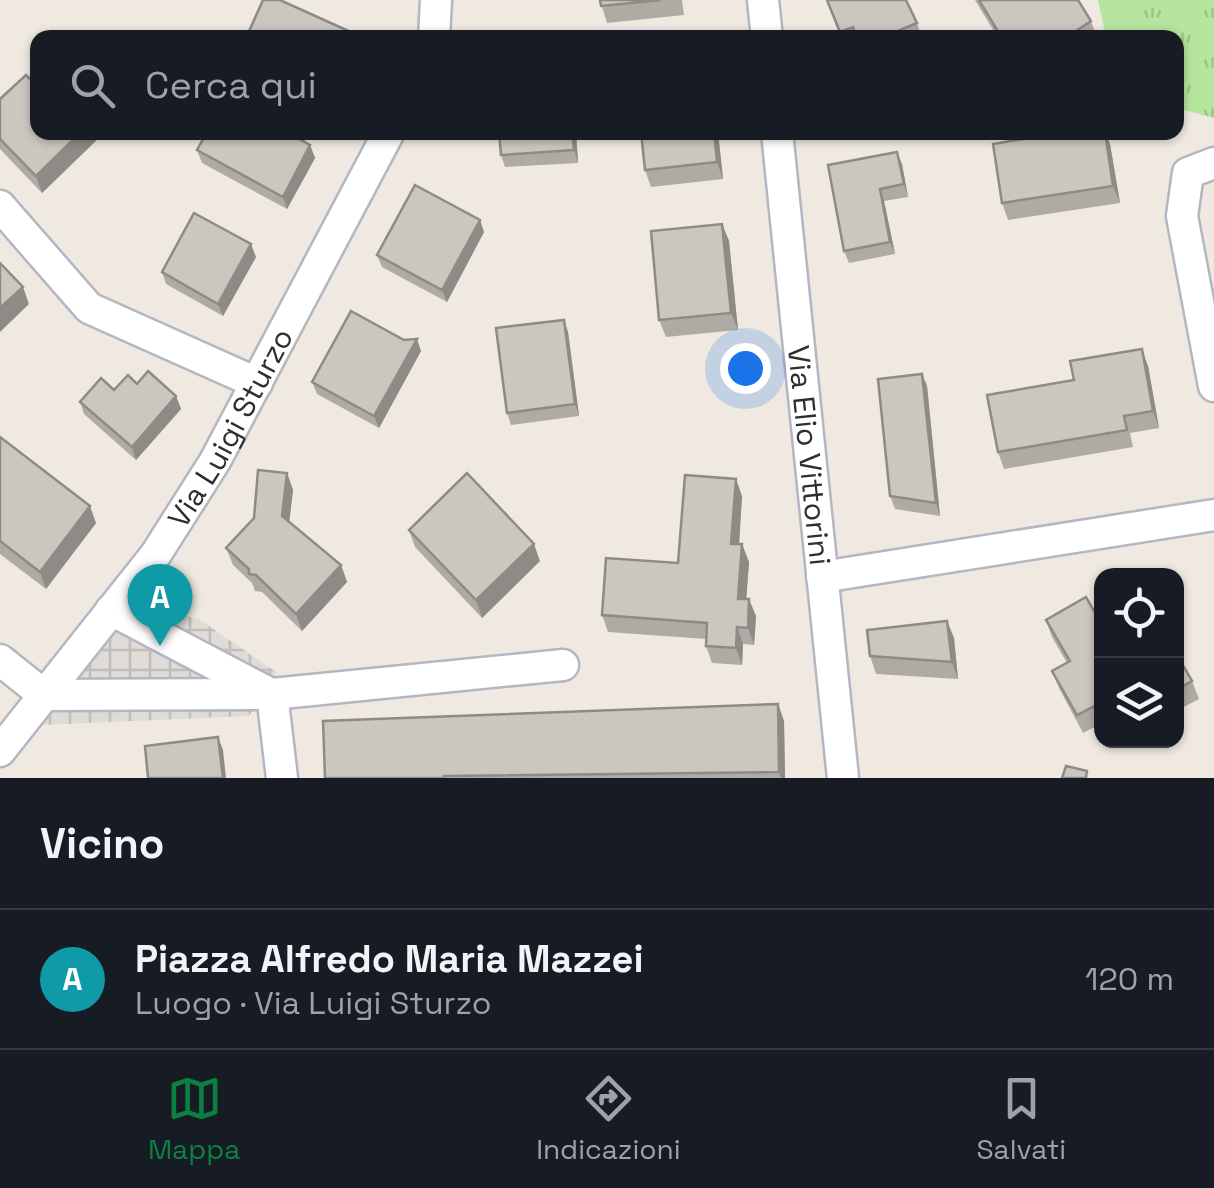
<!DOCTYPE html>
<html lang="it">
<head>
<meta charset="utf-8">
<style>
  :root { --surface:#171b24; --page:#20242c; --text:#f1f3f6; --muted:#9ea1a6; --line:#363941; --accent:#0b8043 }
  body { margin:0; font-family:"Space Grotesk",sans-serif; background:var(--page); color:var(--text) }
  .controls { position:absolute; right:30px; bottom:30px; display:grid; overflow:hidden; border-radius:20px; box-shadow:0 2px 8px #0004 }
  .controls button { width:90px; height:90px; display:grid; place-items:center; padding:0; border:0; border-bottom:2px solid var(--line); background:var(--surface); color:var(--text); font:50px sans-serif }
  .you { position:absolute; left:745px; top:368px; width:35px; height:35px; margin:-25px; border:8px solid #fff; border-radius:50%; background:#1a73e8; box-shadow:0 0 0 15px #1a73e833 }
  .badge { display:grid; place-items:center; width:65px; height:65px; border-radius:50%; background:var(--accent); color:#fff; font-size:32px; font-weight:700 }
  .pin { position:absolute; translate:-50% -82px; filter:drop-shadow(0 2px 5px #0008) }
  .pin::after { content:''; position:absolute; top:52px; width:35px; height:30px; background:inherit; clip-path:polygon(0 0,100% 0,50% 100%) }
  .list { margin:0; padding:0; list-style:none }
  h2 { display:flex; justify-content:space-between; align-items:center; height:130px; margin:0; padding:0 40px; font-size:42px }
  h2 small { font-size:32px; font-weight:400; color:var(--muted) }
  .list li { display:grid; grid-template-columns:65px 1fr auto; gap:30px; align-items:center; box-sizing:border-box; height:140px; padding:0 40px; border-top:2px solid var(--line) }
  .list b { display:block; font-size:38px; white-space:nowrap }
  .list p { margin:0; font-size:32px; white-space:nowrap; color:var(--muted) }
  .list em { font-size:32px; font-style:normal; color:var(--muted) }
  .icon { flex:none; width:55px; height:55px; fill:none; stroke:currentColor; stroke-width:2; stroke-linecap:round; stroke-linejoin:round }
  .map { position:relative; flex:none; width:1214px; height:778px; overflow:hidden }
  .search { position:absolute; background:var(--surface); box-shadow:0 2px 8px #0004; left:30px; right:30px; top:30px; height:110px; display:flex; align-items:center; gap:25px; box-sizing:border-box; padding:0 35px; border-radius:20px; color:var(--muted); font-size:38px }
  .sheet { height:270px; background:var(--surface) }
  nav { display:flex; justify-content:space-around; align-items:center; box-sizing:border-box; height:140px; border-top:2px solid var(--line); background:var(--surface); font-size:28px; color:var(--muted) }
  nav a { display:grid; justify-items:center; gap:5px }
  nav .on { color:var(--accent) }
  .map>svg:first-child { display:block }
</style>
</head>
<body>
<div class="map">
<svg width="1214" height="778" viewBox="0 0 1214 778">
  <defs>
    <pattern id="grass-tufts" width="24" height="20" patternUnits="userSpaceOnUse" patternTransform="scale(2.5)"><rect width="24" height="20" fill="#b6e59e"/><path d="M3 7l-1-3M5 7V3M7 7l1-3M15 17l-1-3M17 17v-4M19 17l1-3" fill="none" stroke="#9dc588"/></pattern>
    <pattern id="plaza-grid" width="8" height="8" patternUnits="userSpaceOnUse" patternTransform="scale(2.5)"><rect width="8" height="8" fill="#dfdcd8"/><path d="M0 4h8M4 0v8" fill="none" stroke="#c0bdba"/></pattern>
  </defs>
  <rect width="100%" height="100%" fill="#efe9e1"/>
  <!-- grass -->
  <polygon fill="url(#grass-tufts)" points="1098,0 1214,0 1214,118 1177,108 1176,38 1106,37"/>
  <!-- plaza -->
  <polygon fill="url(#plaza-grid)" points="122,597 200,620 276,672 272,694 248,716 19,726"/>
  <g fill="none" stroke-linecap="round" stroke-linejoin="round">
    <!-- street casing -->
    <g stroke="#b4b7c1" stroke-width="35">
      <g id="street">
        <polyline points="763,0 767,38"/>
        <polyline points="434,38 436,0"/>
        <path id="s1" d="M777,132l66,646"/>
        <polyline points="1214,163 1188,173 1182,216 1214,386"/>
        <polyline points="0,206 89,308 257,383"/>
        <polyline points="822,577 1214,515"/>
        <polyline points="111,610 269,693"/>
        <polyline points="0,660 44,695 272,694"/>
        <path id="s2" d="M0,751l156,-197 59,-93 174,-329"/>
        <polyline points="282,778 272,694 563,665"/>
      </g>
    </g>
    <!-- street -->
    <use href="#street" stroke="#fff" stroke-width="30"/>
  </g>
  <!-- wall -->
  <g fill="#afaba4">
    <polygon points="600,0 682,0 684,15 607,23"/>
    <polygon points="826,0 917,23 922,38 841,38"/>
    <polygon points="975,0 1078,0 1091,21 1097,38 998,38"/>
    <polygon points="0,99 38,132 105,132 42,193 0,149"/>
    <polygon points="576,132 578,163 505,167 501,155"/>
    <polygon points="641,132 718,132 723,179 651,187 645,170"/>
    <polygon points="1105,132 1110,144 1120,203 1008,220 1002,203"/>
    <polygon points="310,145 315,158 287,209 202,163 197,150"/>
    <polygon points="902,164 908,197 884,201 895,254 849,263 844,251 828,165"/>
    <polygon points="722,224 729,241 738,330 666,337 659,320"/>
    <polygon points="484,232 447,302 382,267 377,255"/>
    <polygon points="256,257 223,316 166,284 162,272"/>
    <polygon points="564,320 568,332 579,416 511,425 507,413"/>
    <polygon points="421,351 379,428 317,394 312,382"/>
    <polygon points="1148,366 1159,428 1130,433 1133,447 1004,469 998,452 1074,380"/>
    <polygon points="922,374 927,386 940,516 895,509 890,496"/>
    <polygon points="137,384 176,396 181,409 136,460 84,414 80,402"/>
    <polygon points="0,437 96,523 46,589 0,554"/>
    <polygon points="287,473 293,490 289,522 341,565 347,582 302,631 262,592 255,591 252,583 233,565 226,548 254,518"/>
    <polygon points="742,496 739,544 742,544 749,562 746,599 756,616 754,645 743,644 742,665 712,663 706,646 706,639 608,632 602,615 678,563"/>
    <polygon points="409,530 540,561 482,618 415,547"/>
    <polygon points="1046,620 1102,625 1102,723 1083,733 1059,688 1052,671 1067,663 1052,637"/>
    <polygon points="947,621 954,638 958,679 876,674 870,656"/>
    <polygon points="1176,653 1192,681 1199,699 1176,711"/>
    <polygon points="778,704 784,721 785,778 325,778"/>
  </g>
  <!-- shaded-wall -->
  <g fill="#8e8b86">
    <polygon points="81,132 105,132 42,193 36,176"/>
    <polygon points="572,132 576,132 578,163 574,150"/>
    <polygon points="714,132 718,132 723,179 717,162"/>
    <polygon points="1105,132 1110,144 1120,203 1113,186"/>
    <polygon points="310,145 315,158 287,209 283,197"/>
    <polygon points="897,152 902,164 908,197 904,184"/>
    <polygon points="880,189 884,201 895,254 890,242"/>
    <polygon points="480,220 484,232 447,302 442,290"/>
    <polygon points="722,224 729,241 738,330 731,313"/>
    <polygon points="251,244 256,257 223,316 218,304"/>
    <polygon points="23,287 29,304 0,332 0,308"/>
    <polygon points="564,320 568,332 579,416 575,404"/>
    <polygon points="417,339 421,351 379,428 374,416"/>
    <polygon points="1142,349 1148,366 1159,428 1153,411"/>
    <polygon points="922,374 927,386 940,516 936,503"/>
    <polygon points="176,396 181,409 136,460 132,447"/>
    <polygon points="287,473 293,490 288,533 282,516"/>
    <polygon points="736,479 742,496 738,561 731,544"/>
    <polygon points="90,506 96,523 46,589 40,572"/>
    <polygon points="534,544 540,561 482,618 476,600"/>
    <polygon points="742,544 749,562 745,616 738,599"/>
    <polygon points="341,565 347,582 302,631 296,614"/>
    <polygon points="749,599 756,616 754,645 748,628"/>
    <polygon points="947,621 954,638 958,679 952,662"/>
    <polygon points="737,627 743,644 742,665 736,648"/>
    <polygon points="778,704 784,721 785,778 781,778 779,772"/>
    <polygon points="218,737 223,750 226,778 223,778"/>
  </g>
  <!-- building -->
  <g fill="#cbc7bf" stroke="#8e8b86" stroke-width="2.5">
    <polygon points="263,0 280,0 364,38 246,38"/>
    <polygon points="600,0 661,0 601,6"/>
    <polygon points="827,0 906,0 917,23 881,38 857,38 853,27 840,32"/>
    <polygon points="979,0 1078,0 1091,21 1065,38 1062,38 1058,32 1050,38 1034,38 1030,31 1019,38 1002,38"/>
    <polygon points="26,75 35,84 38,81 38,132 81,132 36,176 0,139 0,99"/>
    <polygon points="207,132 287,132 310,145 283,197 197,150"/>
    <polygon points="499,132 572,132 574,150 501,155"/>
    <polygon points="641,132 714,132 717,162 645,170"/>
    <polygon points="1065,132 1105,132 1113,186 1002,203 993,144"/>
    <polygon points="897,152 904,184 880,189 890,242 844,251 828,165"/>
    <polygon points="415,185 480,220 442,290 377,255"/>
    <polygon points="194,213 251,244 218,304 162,272"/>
    <polygon points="722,224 731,313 659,320 651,231"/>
    <polygon points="0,263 23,287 0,308"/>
    <polygon points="351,311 404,340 417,339 374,416 312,382"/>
    <polygon points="564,320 575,404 507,413 496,328"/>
    <polygon points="1142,349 1153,411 1124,416 1127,430 998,452 987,395 1074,380 1070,361"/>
    <polygon points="148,371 176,396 132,447 80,402 101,378 114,390 128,375 137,384"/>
    <polygon points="922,374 936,503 890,496 878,379"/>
    <polygon points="0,437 90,506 40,572 0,541"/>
    <polygon points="258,470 287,473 282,516 341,565 296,614 256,575 249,574 249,569 226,548 254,518"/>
    <polygon points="467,473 534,544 476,600 409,530"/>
    <polygon points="685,475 736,479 731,544 742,544 738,599 749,599 748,628 737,627 736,648 706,646 707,623 602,615 606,558 678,563"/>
    <polygon points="1086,597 1102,625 1102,702 1077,715 1052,671 1070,661 1046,620"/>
    <polygon points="947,621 952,662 870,656 867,630"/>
    <polygon points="1176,653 1192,681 1176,690"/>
    <polygon points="778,704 779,772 444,776 444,778 325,778 323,721"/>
    <polygon points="218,737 223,778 148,778 145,746"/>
    <polygon points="1066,766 1087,771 1086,778 1062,778"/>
  </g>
  <g text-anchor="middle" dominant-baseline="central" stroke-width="8" stroke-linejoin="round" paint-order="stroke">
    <!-- street labels -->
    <g font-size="30" fill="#2e2e2e" stroke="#fff">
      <text stroke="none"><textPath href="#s2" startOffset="398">Via Luigi Sturzo</textPath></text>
      <text stroke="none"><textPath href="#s1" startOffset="325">Via Elio Vittorini</textPath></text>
    </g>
  </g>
</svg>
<div class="controls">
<button><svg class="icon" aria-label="locate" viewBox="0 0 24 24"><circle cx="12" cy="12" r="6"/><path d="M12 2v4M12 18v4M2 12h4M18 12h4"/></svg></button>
<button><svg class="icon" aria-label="layers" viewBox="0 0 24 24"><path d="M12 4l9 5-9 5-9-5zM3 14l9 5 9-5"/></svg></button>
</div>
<div class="you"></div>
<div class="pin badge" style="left:160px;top:646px;background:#0f9aa8">A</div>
<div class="search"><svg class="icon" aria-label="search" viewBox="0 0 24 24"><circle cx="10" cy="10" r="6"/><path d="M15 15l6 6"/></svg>Cerca qui</div>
</div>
<section class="sheet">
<h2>Vicino<small></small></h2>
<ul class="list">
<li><span class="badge" style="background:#0f9aa8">A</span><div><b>Piazza Alfredo Maria Mazzei</b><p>Luogo · Via Luigi Sturzo</p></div><em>120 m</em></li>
</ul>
</section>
<nav>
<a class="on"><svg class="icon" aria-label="map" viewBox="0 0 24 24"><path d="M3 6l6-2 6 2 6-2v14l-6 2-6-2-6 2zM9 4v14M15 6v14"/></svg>Mappa</a>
<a><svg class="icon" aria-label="directions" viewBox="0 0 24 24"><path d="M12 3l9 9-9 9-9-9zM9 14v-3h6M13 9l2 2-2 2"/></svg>Indicazioni</a>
<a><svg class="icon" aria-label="saved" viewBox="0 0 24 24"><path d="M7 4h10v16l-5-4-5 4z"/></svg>Salvati</a>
</nav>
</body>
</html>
